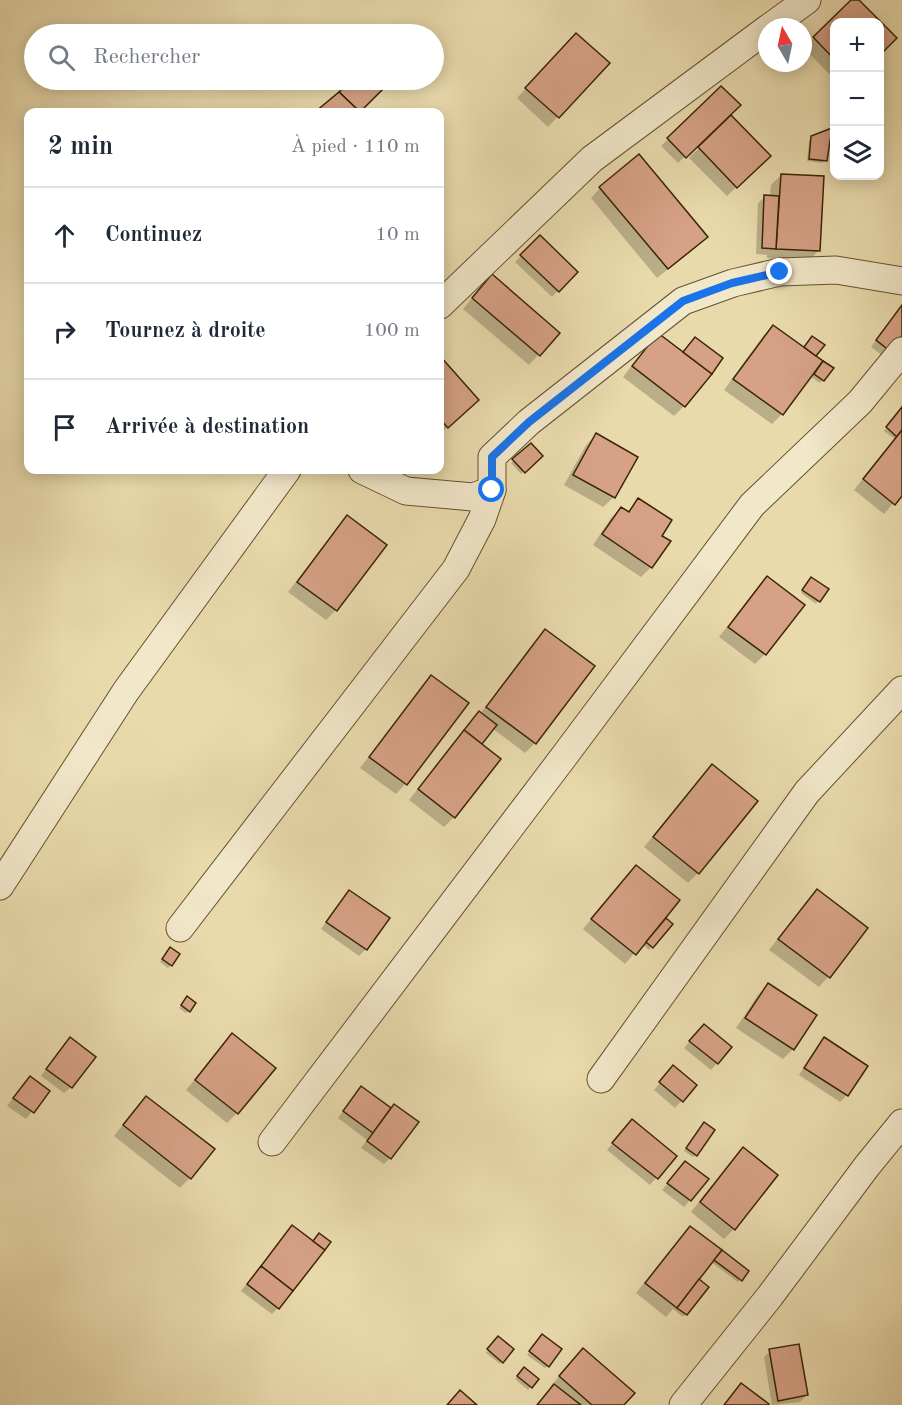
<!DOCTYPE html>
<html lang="fr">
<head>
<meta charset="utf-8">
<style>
  :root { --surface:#fff; --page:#f2f2f3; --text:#1f2937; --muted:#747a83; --line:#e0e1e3 }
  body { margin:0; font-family:"Old Standard TT",serif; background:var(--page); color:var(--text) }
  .controls { position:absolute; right:18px; top:18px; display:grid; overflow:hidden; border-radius:12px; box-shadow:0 3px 15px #0003 }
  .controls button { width:54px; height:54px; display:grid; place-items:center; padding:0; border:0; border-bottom:2px solid var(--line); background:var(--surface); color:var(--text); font:30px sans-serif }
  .compass { position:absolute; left:758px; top:18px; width:54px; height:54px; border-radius:50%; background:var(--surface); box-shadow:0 3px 15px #0003; rotate:351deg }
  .stop { position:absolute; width:18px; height:18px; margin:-14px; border:4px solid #1a73e8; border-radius:50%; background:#fff }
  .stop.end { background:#1a73e8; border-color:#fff; box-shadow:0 2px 6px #0008 }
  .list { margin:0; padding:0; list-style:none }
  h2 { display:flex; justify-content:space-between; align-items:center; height:78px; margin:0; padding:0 24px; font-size:26px }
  h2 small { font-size:20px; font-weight:400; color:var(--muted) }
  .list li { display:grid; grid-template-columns:39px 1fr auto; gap:18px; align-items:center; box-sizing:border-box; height:96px; padding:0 24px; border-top:2px solid var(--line) }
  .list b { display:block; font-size:22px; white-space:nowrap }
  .list em { font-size:20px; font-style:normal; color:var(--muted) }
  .icon { flex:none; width:33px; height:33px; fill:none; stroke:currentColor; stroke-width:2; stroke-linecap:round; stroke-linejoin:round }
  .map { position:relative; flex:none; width:902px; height:1405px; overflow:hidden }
  .search { position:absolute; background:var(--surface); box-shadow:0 3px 15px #0003; left:24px; top:24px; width:420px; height:66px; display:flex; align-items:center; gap:15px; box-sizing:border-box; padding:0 21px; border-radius:33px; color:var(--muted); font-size:22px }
  .panel { position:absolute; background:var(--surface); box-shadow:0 3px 15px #0003; left:24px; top:108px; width:420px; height:366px; border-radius:12px }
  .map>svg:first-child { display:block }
</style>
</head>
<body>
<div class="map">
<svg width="902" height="1405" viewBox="0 0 902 1405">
  <rect width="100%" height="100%" fill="#e9daac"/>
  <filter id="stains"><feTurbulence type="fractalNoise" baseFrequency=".00333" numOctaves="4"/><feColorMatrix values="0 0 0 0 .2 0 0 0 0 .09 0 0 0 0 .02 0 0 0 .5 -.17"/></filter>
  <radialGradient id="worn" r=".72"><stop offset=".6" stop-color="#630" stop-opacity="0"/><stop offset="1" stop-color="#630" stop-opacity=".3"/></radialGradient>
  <!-- shadow -->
  <g fill="#0003">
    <polygon points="853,0 857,0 879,22 834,22 834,79 804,48"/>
    <polygon points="566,45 608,63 548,127 517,98"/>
    <polygon points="354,80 377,80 384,86 356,112 317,112"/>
    <polygon points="721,88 729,115 769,156 727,196 689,158 715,132 713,130 678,163 661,146"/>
    <polygon points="812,137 825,160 822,163 807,161 809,141"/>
    <polygon points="781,175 819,250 809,261 767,258 767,255 756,254 758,203 765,197 770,197 771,185"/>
    <polygon points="600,188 706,237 696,247 657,278 591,198"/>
    <polygon points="540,237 576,272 552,297 515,262"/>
    <polygon points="482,286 558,333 529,365 463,309"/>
    <polygon points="902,305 902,333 883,356 871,347"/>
    <polygon points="773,327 803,348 809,340 822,345 814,356 832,369 820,383 810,376 782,414 772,424 724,390 763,336"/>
    <polygon points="648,345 682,353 684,406 674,416 623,377"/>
    <polygon points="440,358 477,400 440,434"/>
    <polygon points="902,409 902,493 884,514 854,490 895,439 884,431"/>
    <polygon points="596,435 636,457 613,498 603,507 564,485 586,445"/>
    <polygon points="530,445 541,456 521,474 511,463"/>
    <polygon points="639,500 660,536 651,567 641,577 593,545 611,518 621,508 627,512"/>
    <polygon points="347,517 385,545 336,610 326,620 288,592 338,527"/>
    <polygon points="767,578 803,606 765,654 755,664 719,637 757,588"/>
    <polygon points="809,582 818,601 816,604 801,593"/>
    <polygon points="545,631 535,743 525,753 492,728 480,744 454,817 444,827 409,800 455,742 477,716 480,714 535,641"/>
    <polygon points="422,687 467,704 405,784 396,794 360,768"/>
    <polygon points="703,776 698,873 688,883 644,847"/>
    <polygon points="636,867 664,918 671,924 649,950 642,944 625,964 583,929 626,877"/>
    <polygon points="349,891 387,918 366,949 359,956 321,929 343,898"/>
    <polygon points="817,891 866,928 828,977 819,987 769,950 807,901"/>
    <polygon points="167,952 171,965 168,968 160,962"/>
    <polygon points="768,985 815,1016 793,1049 783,1059 736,1028 758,995"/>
    <polygon points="188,998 189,1011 186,1013 179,1008"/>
    <polygon points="698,1032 717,1063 711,1070 684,1048"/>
    <polygon points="825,1039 866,1066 847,1095 840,1102 799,1075 818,1046"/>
    <polygon points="223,1045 237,1113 227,1123 186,1090"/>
    <polygon points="64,1046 71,1087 64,1093 41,1076"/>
    <polygon points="667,1074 695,1085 675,1108 654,1090"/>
    <polygon points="30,1077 48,1091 26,1119 7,1106"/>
    <polygon points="361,1088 391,1109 390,1158 384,1164 361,1148 367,1140 338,1118 355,1094"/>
    <polygon points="146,1098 190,1178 180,1188 114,1136 136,1108"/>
    <polygon points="702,1126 696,1155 693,1157 684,1151"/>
    <polygon points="625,1128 675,1156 650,1185 607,1150"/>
    <polygon points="743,1149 734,1229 724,1239 691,1212 733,1159"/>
    <polygon points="685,1163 690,1200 684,1207 662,1190"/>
    <polygon points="690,1228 740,1280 738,1282 711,1262 693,1284 707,1287 686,1314 683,1317 673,1309 666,1317 636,1293 680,1238"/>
    <polygon points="286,1233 278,1308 272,1314 241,1291"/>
    <polygon points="499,1338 512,1350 500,1364 486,1353"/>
    <polygon points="539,1339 548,1366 545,1368 527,1355"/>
    <polygon points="770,1351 807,1395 800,1402 772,1405 764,1357"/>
    <polygon points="573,1360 622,1405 537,1405 552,1388 550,1387"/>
    <polygon points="524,1369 537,1379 528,1390 515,1379"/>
  </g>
  <!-- building -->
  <g fill="#d6a185" stroke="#392505" stroke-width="1.5">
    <polygon points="851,0 859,0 897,38 880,55 880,22 834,22 834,59 813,37"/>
    <polygon points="576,33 610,63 559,118 525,88"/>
    <polygon points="352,80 379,80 386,86 360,112 339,92"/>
    <polygon points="721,86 741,105 686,158 667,138"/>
    <polygon points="339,92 360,112 315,112"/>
    <polygon points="731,115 771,156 737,188 698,147"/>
    <polygon points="832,128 827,161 809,159 811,136"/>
    <polygon points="639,154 708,237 668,269 599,187"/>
    <polygon points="781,174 824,176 820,251 776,249"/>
    <polygon points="764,195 779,196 776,249 762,248"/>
    <polygon points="540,235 578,272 559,292 520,255"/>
    <polygon points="492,274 560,333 540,356 472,298"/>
    <polygon points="902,305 902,336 890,351 876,340"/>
    <polygon points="773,325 823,361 783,415 733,379"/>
    <polygon points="658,333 712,374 685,407 632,366"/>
    <polygon points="812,336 825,345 816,356 804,347"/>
    <polygon points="695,337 723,358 712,374 683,352"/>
    <polygon points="440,356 479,400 448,428 440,419"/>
    <polygon points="823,361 834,368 824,381 814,374"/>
    <polygon points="902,407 902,430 897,437 886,427"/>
    <polygon points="902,430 902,496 895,505 863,479"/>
    <polygon points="596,433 638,457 615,498 573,475"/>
    <polygon points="531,443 543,456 525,473 512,459"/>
    <polygon points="638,498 672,520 662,536 671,541 652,568 602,534 621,507 629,512"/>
    <polygon points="347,515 387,545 337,611 297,582"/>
    <polygon points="767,576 805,605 766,655 728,627"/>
    <polygon points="811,577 829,589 820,602 802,590"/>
    <polygon points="545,629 595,666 536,744 486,707"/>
    <polygon points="431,675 469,703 407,785 369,757"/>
    <polygon points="479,711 497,725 482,744 464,730"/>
    <polygon points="464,730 501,759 455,818 418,789"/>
    <polygon points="712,764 758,801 699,874 653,837"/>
    <polygon points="636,865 680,900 636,955 591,919"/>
    <polygon points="817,889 868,928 830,978 778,939"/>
    <polygon points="349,890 390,918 367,950 326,922"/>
    <polygon points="666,918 673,924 653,948 646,942"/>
    <polygon points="170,947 180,954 172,966 162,959"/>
    <polygon points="768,983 817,1015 794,1050 745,1018"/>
    <polygon points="187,996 196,1003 190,1012 181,1005"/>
    <polygon points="704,1024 732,1047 718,1064 689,1041"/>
    <polygon points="232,1033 276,1068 238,1114 195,1080"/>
    <polygon points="70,1037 96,1057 72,1088 46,1069"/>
    <polygon points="824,1037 868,1066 848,1096 804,1068"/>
    <polygon points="673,1065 697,1085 683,1102 659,1082"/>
    <polygon points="30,1076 50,1091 34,1113 13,1098"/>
    <polygon points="361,1086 391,1108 373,1133 343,1111"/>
    <polygon points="146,1096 215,1149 191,1179 123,1125"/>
    <polygon points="394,1104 419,1122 391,1159 367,1141"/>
    <polygon points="632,1119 677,1156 658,1179 612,1143"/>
    <polygon points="704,1122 715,1130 697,1156 686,1148"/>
    <polygon points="743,1147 778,1175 735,1230 700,1202"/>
    <polygon points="685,1161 709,1179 691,1201 667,1183"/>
    <polygon points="292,1225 325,1250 293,1291 261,1266"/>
    <polygon points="690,1226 722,1250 677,1308 645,1283"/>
    <polygon points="319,1233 331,1242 325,1250 313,1241"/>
    <polygon points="722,1250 749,1271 742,1281 714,1260"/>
    <polygon points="261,1266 293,1291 279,1309 247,1284"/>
    <polygon points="699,1279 709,1287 687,1315 677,1308"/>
    <polygon points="542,1334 562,1349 549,1367 529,1351"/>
    <polygon points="498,1336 514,1349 503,1363 487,1349"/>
    <polygon points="799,1344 808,1395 778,1401 769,1349"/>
    <polygon points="583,1348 635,1393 624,1405 592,1405 559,1376"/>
    <polygon points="524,1367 539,1379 532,1388 517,1376"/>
    <polygon points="741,1383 769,1404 768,1405 724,1405"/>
    <polygon points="554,1384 581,1405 537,1405"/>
    <polygon points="460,1390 477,1405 447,1405"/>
  </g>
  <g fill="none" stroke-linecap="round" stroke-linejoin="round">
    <!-- minor casing -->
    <g stroke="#65522f" stroke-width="29">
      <g id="minor">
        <polyline points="770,27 807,0"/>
        <polyline points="440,305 592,159 767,29"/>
        <polyline points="362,470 406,491 473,497 492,490 492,457 529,422 683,301 733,283 780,272 836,270 902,281"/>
        <polyline points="0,886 126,691 287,470"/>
        <polyline points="180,928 456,569 482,519 492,490"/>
        <polyline points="601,1079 807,792 902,690"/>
        <polyline points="272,1142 565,755 752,505 860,402 902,351"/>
        <polyline points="683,1405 770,1296 867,1166 902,1123"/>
      </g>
    </g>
    <!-- minor -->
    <use href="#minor" stroke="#f1e7c9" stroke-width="27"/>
  </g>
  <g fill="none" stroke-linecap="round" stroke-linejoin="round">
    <!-- route -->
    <polyline stroke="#1a73e8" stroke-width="8" points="492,490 492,457 529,422 683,301 732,283 780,272"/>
  </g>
  <rect width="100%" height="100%" filter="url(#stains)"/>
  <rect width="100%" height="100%" fill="url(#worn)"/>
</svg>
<div class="controls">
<button>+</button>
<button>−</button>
<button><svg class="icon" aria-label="layers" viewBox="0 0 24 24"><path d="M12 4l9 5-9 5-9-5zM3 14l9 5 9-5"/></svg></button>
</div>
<svg class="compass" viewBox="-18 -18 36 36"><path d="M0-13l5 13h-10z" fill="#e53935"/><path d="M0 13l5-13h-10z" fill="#747a83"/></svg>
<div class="stop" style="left:492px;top:490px"></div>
<div class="stop end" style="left:780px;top:272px"></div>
<div class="search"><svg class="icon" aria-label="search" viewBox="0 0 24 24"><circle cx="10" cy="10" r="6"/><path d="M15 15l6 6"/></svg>Rechercher</div>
<section class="panel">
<h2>2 min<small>À pied · 110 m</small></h2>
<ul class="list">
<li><svg class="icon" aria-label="ahead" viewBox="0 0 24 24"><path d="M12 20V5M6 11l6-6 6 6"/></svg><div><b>Continuez</b></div><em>10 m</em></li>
<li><svg class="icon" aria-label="right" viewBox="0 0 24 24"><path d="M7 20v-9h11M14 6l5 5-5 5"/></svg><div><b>Tournez à droite</b></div><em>100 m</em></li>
<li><svg class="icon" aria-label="arrive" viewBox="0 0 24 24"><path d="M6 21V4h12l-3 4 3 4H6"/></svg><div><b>Arrivée à destination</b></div></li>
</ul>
</section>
</div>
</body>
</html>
